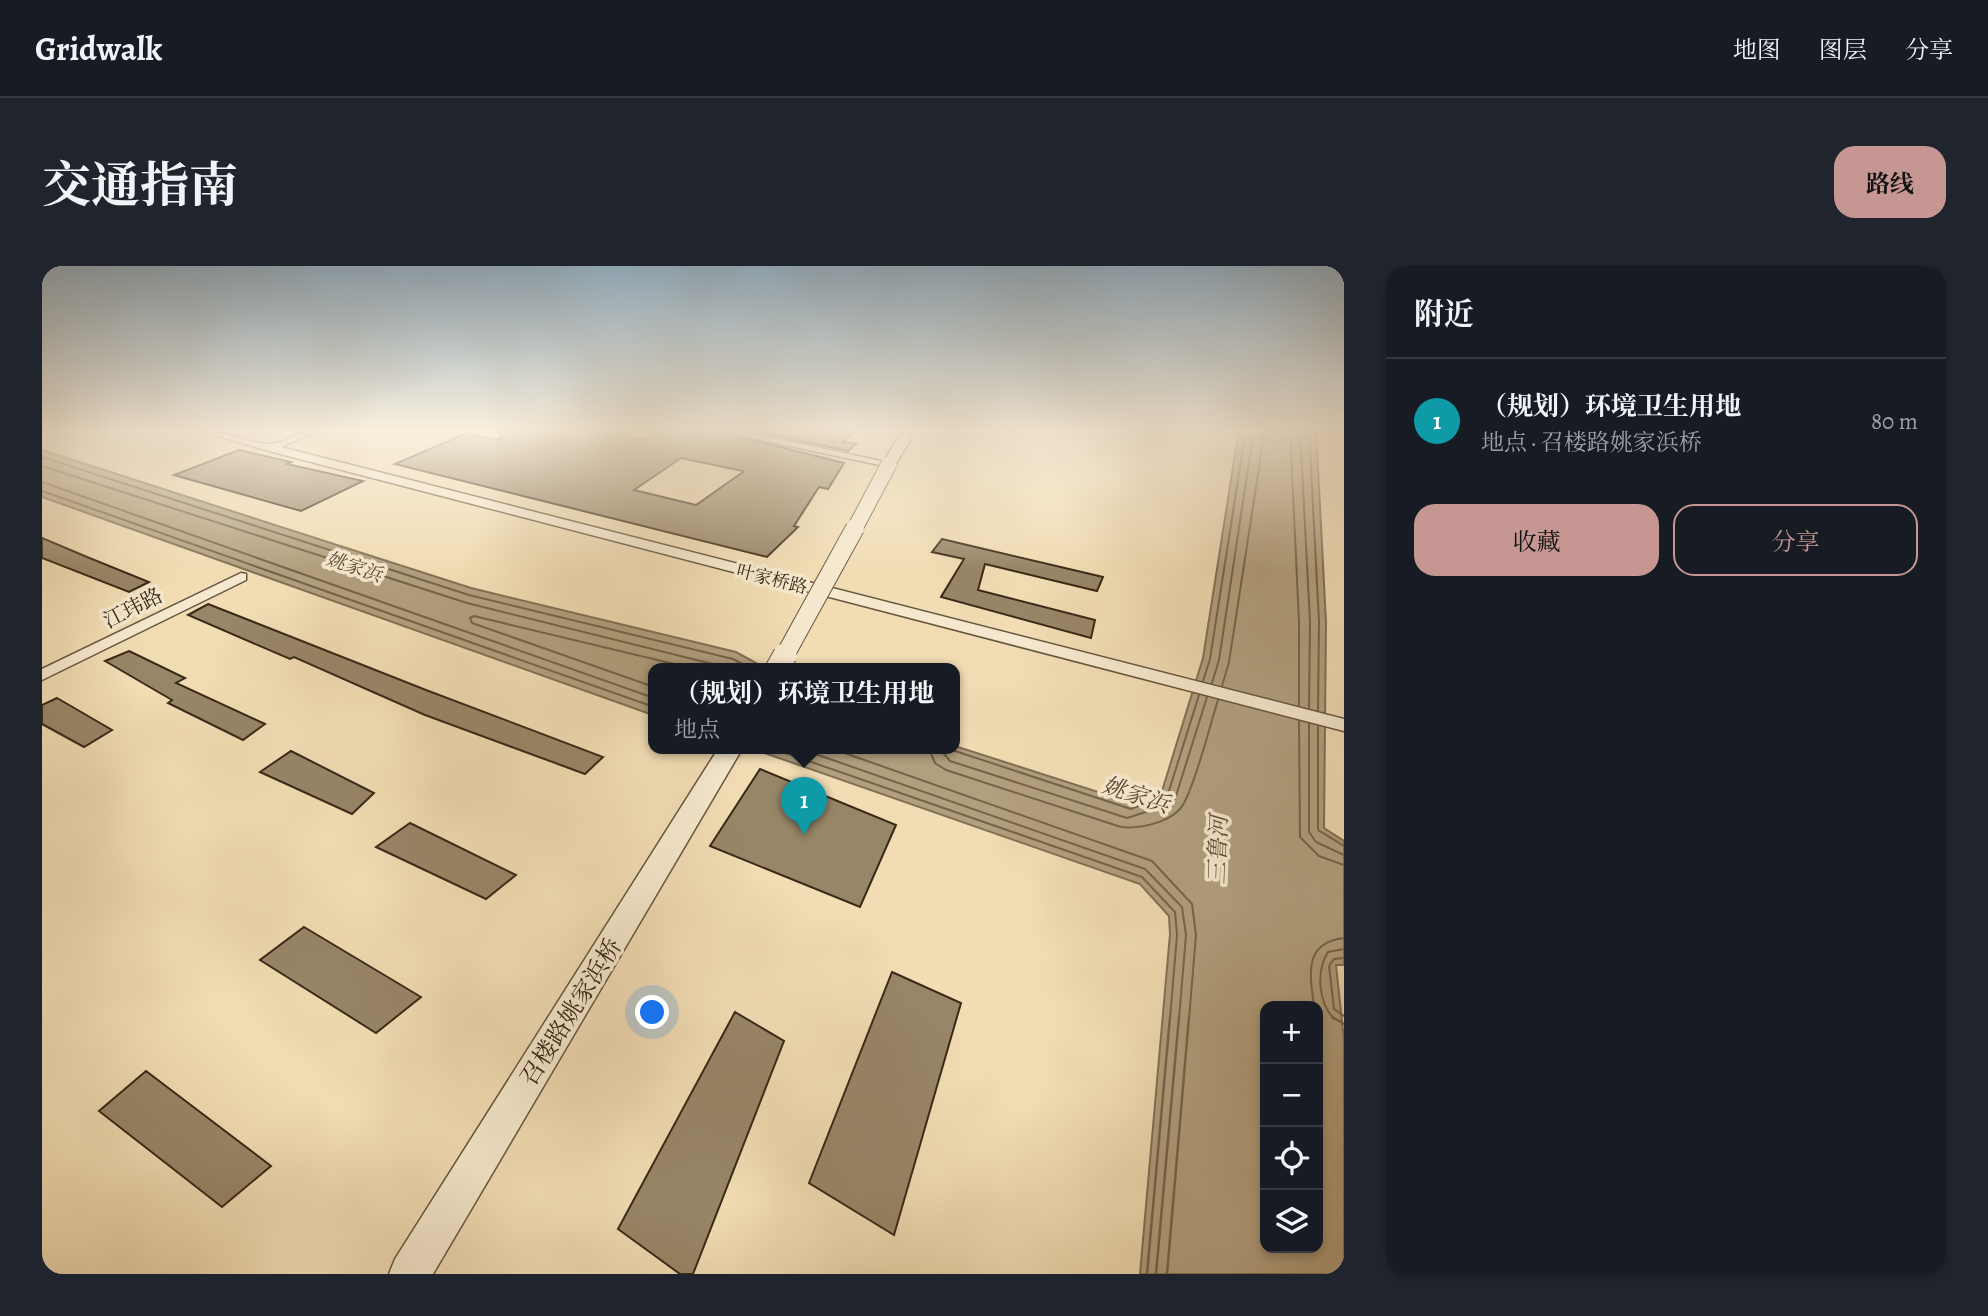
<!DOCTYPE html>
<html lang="zh">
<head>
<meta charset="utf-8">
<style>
  :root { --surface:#171b24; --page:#20242c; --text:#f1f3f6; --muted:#9ea1a6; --line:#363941; --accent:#c59692 }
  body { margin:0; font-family:Alegreya,"Noto Serif SC",serif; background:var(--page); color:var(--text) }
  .controls { position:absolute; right:21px; bottom:21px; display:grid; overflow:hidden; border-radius:14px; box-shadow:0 4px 10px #0003 }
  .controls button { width:63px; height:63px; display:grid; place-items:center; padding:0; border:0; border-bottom:2px solid var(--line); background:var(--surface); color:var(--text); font:35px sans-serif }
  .you { position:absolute; left:611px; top:747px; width:24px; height:24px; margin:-18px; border:5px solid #fff; border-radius:50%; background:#1a73e8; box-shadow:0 0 0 10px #1a73e833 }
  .badge { display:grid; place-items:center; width:46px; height:46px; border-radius:50%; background:var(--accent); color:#fff; font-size:23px; font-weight:700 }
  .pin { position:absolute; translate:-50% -58px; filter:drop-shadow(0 2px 4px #0008) }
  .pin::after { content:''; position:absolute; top:37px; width:24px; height:21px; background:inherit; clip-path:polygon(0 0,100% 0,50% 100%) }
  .popup { position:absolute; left:606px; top:397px; width:312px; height:91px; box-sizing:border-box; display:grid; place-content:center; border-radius:14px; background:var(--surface); filter:drop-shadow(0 2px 5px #0005); font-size:23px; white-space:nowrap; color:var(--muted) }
  .popup b { font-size:26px; color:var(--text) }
  .popup::after { content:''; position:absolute; left:50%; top:100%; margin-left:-14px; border:14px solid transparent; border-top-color:var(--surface) }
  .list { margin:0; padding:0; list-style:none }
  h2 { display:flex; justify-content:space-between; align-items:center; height:91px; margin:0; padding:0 28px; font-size:30px }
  h2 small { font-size:23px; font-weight:400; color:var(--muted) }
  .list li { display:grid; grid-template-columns:46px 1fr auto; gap:21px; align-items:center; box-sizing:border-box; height:126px; padding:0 28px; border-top:2px solid var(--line) }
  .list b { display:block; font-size:26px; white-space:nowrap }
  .list p { margin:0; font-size:23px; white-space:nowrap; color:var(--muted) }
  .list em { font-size:23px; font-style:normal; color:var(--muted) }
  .actions { display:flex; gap:14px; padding:21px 28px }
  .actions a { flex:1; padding:16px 0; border:2px solid var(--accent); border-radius:21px; text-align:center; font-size:24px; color:var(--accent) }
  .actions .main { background:var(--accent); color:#111 }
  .icon { flex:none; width:38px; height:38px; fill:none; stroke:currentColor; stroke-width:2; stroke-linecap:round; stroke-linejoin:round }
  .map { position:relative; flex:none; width:1302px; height:1008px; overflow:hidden; border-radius:21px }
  header { display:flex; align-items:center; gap:42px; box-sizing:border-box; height:98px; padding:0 35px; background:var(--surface); border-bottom:2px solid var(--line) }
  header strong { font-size:33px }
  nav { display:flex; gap:38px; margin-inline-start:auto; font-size:24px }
  .intro { display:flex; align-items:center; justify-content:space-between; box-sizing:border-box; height:168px; padding:0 42px }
  h1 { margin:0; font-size:49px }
  .button { padding:18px 32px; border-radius:21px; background:var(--accent); color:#111; font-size:24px; font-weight:700 }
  main { display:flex; gap:42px; padding:0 42px }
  aside { flex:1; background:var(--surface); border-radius:21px; box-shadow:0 4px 10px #0003 }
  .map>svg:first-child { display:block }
</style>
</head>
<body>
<header>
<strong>Gridwalk</strong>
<nav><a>地图</a><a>图层</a><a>分享</a></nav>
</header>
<div class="intro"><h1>交通指南</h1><a class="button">路线</a></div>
<main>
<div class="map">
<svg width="1302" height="1008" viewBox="0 0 1302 1008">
  <rect width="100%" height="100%" fill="#f1dcb3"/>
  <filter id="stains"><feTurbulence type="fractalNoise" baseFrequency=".00286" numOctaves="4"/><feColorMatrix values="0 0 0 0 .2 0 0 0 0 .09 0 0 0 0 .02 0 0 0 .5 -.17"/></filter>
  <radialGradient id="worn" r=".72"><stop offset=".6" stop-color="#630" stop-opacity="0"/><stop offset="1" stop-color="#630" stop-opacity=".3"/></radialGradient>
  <!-- water -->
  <g fill="#b29f7e" stroke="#817055" stroke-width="2" fill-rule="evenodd">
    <path d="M1197,163h77l10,193 -2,206 20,13v124h-8l8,75v234h-204l30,-340 -1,-18 -29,-32 -387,-135h201l1,-3 174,56 33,-11 41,-133zM1223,740h53v242h-53z"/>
    <polygon points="0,184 429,322 694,386 725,403 612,403 611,449 0,231"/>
  </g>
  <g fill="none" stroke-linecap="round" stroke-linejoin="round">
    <!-- shore-far1 -->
    <g stroke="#75644a" stroke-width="2">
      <polyline points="1248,163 1257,356 1257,440"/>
      <polyline points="1258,163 1268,356 1267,442"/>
      <polyline points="1267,163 1277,356 1276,445"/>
      <polyline points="0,191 427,329 691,393 710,403"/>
      <polyline points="0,200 425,337 691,403"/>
      <polyline points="0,216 612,432"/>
      <polyline points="0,225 612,441"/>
      <polyline points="1161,415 1168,393 1204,163"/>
      <polyline points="1170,417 1177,394 1212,163"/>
      <polyline points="1180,420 1187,396 1223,163"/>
      <polyline points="612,421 430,357 428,352 432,350 653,403"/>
      <polyline points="1257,455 1258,571 1277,590 1302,599"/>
      <polyline points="1267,458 1267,566 1274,576 1302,589"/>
      <polyline points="1276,460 1276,564 1302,580"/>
      <polyline points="732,483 1100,611 1133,646 1135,669 1128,753"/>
      <polyline points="759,483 1103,603 1140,641 1144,669 1137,753"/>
      <polyline points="791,483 1110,595 1150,638 1154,669 1147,753"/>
      <path d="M887,483l6,14 11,7 175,57c20,2 53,-5 63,-24 13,-24 25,-75 34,-103"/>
      <polyline points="898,483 908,495 1085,552 1125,539 1133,533 1165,431"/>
      <polyline points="907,483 1089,543 1126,528 1157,429"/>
      <polyline points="1302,692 1292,693 1287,700 1292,743 1302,750"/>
      <path d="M1272,740c-4,-32 -11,-63 30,-68"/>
      <path d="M1292,753c-16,-17 -18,-48 -6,-67l16,-3"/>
    </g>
    <!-- shore -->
    <g stroke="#75644a" stroke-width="2.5">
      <polyline points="1290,751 1302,758"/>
      <polyline points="1105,1008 1128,751"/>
      <polyline points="1114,1008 1137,751"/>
      <polyline points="1125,1008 1147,751"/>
    </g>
    <!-- river -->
    <polygon fill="#b29f7e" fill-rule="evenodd" points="1270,163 1302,163 1302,172 1272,167"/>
  </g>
  <!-- building -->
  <g fill="#988668" stroke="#382917" stroke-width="2" fill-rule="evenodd">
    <path d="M459,163h95l48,11 21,-11h42l137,34 -16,26 -9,-2 -25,39 4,1 -31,30 -372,-93 72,-31 33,7zM639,192l62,13v1l-47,33 -62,-15z"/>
    <polygon points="703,163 817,163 801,176 814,178 806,185"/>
    <polygon points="197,184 249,196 245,198 321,215 259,245 132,209"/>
    <polygon points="0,272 45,291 107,316 87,326 0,292"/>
    <polygon points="900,273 1061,311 1055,325 943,298 936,324 1053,354 1049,372 899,331 922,293 890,286"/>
    <polygon points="166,338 384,424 561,491 543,508 383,449 252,391 248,393 146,349"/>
    <polygon points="87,385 143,412 134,417 223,458 201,474 126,437 130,434 63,395"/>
    <polygon points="15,432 70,464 42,481 0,458 0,439"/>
    <polygon points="249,485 332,527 310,548 218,506"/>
    <polygon points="718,503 854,559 818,641 668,580"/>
    <polygon points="368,557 474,609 444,633 334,581"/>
    <polygon points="262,661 379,731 334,767 218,694"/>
    <polygon points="850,706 919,737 852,969 767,917"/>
    <polygon points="693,746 742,775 651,1008 638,1008 576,963"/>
    <polygon points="104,805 229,900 180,941 57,845"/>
  </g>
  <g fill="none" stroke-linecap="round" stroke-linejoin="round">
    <!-- minor casing -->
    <g stroke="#66563e" stroke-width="3">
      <g id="minor">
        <path d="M153,163c25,0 57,16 75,15 18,-1 33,-15 52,-15l-41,18 1063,272v12l-1079,-281z"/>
        <polygon points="667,163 689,163 853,198 847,201"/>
        <polygon points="199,307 204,308 204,314 0,414 0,403"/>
      </g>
    </g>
    <!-- tertiary casing -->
    <g stroke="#66563e" stroke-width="3">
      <g id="tertiary">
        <polygon points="862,163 875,163 852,201 842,201 840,198"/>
        <polygon points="676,483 700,483 391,1008 347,1008 353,993"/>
      </g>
    </g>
    <!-- minor -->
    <use href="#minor" fill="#f6e8ce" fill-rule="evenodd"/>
    <!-- tertiary -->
    <use href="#tertiary" fill="#f6e8ce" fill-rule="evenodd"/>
    <!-- tertiary-bridge-far2 casing -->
    <g stroke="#66563e" stroke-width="17" stroke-linecap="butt">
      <polyline id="tertiary-bridge-far2" points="812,264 847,198"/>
    </g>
    <!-- tertiary-bridge-far1 casing -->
    <g stroke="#66563e" stroke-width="20" stroke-linecap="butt">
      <polyline id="tertiary-bridge-far1" points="742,391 813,262"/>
    </g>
    <!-- tertiary-bridge casing -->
    <g stroke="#66563e" stroke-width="25" stroke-linecap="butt">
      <polyline id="tertiary-bridge" points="735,403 743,389"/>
    </g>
    <!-- tertiary-bridge-far2 -->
    <use href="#tertiary-bridge-far2" stroke="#f6e8ce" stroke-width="15"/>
    <!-- tertiary-bridge-far1 -->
    <use href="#tertiary-bridge-far1" stroke="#f6e8ce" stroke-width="18"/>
    <!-- tertiary-bridge -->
    <use href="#tertiary-bridge" stroke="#f6e8ce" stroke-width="23"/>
  </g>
  <!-- sky -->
  <linearGradient id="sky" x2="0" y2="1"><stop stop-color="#92acbe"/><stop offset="0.54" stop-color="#f9efdd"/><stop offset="1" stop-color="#f9efdd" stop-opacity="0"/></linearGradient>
  <rect width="1302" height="304" fill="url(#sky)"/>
  <g text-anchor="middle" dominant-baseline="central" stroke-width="7" stroke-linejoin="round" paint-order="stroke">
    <!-- far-street labels -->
    <g font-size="18" fill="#382917" stroke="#f6e8ce">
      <text transform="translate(730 313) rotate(14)">叶家桥路</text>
    </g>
    <!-- far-water labels -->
    <g font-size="19" font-style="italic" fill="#5d4c36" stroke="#f6e8ce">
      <text transform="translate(312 301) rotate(18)">姚家浜</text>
    </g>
    <!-- street labels -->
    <g font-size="21" fill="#382917" stroke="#f6e8ce">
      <text transform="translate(91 342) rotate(-27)">江玮路</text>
    </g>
    <!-- water labels -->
    <g font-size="23" font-style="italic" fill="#5d4c36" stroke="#f6e8ce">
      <text transform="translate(1094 529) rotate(18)">姚家浜</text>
      <text transform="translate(1176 584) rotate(-88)">三鲁河</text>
    </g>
    <!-- near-street labels -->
    <g font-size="24" fill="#382917" stroke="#f6e8ce">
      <text transform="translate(529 746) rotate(-58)">召楼路姚家浜桥</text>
    </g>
  </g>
  <rect width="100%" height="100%" filter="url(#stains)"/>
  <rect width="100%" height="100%" fill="url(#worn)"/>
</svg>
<div class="controls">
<button>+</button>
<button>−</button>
<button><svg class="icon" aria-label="locate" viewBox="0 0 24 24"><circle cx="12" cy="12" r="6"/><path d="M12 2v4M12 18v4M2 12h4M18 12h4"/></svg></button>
<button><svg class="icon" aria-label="layers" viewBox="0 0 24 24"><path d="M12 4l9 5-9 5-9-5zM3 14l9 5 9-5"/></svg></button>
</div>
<div class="you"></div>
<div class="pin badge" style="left:762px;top:569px;background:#0f9aa8">1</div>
<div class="popup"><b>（规划）环境卫生用地</b>地点</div>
</div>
<aside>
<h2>附近<small></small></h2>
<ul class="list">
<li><span class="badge" style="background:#0f9aa8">1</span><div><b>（规划）环境卫生用地</b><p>地点 · 召楼路姚家浜桥</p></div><em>80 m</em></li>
</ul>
<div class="actions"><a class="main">收藏</a><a>分享</a></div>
</aside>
</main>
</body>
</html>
